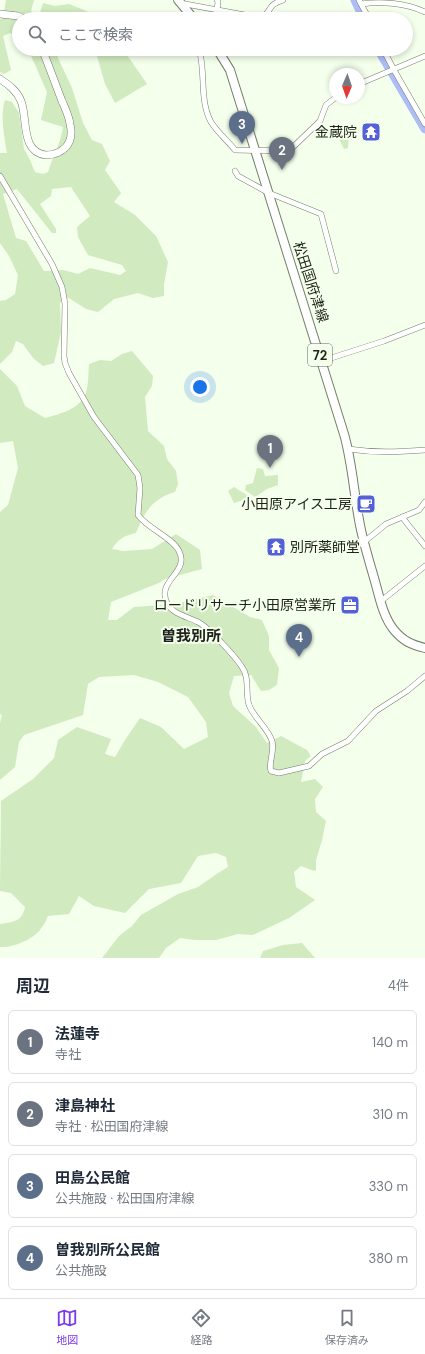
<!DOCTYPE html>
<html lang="ja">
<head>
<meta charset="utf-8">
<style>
  :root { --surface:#fff; --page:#f6f6f7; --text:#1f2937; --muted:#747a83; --line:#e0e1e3; --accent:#7c3aed }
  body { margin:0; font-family:"DM Sans","Noto Sans JP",sans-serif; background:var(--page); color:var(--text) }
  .compass { position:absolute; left:329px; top:68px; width:36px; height:36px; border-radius:50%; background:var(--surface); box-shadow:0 2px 6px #0003; rotate:182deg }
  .you { position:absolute; left:200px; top:387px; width:14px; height:14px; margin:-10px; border:3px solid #fff; border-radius:50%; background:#1a73e8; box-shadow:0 0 0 6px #1a73e833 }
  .badge { display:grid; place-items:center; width:26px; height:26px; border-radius:50%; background:var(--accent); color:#fff; font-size:13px; font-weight:700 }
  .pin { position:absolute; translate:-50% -33px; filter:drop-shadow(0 1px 2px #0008) }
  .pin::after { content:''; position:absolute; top:21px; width:14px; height:12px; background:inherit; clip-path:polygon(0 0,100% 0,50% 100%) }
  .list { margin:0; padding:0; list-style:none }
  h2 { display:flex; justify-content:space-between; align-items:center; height:52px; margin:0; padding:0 16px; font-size:17px }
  h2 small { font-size:13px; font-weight:400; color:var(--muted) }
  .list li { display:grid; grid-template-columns:26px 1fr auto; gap:12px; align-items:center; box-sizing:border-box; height:64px; margin:0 8px 8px; padding:0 8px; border:1px solid var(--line); border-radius:6px }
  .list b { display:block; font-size:15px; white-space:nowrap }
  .list p { margin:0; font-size:13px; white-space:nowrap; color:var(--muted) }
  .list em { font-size:13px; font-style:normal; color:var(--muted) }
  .icon { flex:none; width:22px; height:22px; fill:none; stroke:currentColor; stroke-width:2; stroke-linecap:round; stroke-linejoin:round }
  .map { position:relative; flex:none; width:425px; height:958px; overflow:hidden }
  .search { position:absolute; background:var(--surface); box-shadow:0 2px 6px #0003; left:12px; right:12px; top:12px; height:44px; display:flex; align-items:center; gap:10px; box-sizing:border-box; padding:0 14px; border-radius:22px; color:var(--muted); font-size:15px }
  .sheet { height:340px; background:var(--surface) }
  nav { display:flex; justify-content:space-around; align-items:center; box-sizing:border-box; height:56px; border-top:1px solid var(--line); background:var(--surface); font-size:11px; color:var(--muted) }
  nav a { display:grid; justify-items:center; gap:2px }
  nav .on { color:var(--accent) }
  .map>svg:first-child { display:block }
</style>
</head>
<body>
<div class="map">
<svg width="425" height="958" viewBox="0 0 425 958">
  <rect width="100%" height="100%" fill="#f4ffec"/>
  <!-- green -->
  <g fill="#d1eabf" fill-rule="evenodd">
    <path d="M6,0h28l-3,11 8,5 4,-13 12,3 14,-2 37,15h-34c-5,-3 -12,-3 -17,0h-36v18l-9,-4 -7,3 8,34 -7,4 -4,-2v-53l3,-1z"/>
    <path d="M28,49h29l1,9 14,30 11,35 9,17 10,4 8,17 -5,9 16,23 -7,9 21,13 21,21 12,26 -4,22v12l-11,2 -15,-5 -24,6 -16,13 -12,-3 -17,-11 -9,4 1,30 -7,31 -11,3 -10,-8 -10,-14 -7,-3 -4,11 -12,12v-63l6,-1 9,-6 3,-19 -9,-19 -9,-13v-90h7c-3,-17 -7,-37 -2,-53l7,2 7,11 5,36 5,9 6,14 8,2 5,-2c5,-16 13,-29 15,-45l-22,-7 6,-28zM71,187l19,29 -13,11 1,10 10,18 34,10 4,6 -6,4 -30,-7 -12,6 -15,-4 -19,1 -18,-30 -10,-3 -13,-44 14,-5 35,44h4v-4l-16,-25 11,-8 1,-7z"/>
    <polygon points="95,49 128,49 127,55 147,84 115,103 105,84"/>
    <polygon points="347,127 349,135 348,148 344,149 336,133"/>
    <path d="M132,351l21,25 -1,10 -7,11 3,34 16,15 3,13 9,12 2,13 -3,8c-23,7 -30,19 -39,41 -12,3 -17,5 -24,16l11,2 29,-2 24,-15 24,16 2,19 -37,10 -6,4 -48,19 -3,18h9l17,-13 42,-3 37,-9 37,22 12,3 7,16v14l10,18 -2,17 -8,5 -8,1 -10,-16 -17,1 -5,17 4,13 23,21 11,16 14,-7 26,14 4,6 -6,5 -4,21 14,-3 8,8 -8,12 1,13 10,9 -4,19 -6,20v10l-2,1 -13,-5 -7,6 2,15 19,13 -26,18 -36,17 -15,-1 -22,6h-21l-15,-2 -14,10 -7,10h-57l17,-22 13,-10 9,-11 37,-21 20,-7 20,-14 10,-6 -2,-10 -10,-4 -18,3 -17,27 -32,6 -24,24 -31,-7 -15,-10 -10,18 -21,2c-2,4 -3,8 -6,11 -7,12 -29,21 -42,20v-23c13,-2 22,-2 25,-17l-14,-14 -11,-2 1,-90 32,-22 21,-21 4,-18 19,-13 34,12 -6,15 10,3 10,-17 15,-22 21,9 23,22 24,-12 -2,-15 -18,-25 -30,-15 -24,-7 -35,2 -11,7 -5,31 -59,20 -5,7 -4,25 -15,13v-57l2,-8 -2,-1v-202l8,-7 10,-37 -5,-27 -13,2v-74l17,17 8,20 20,12c15,-4 36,-9 41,-26 3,-9 2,-19 3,-28l11,-4 11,1 11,-7z"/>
    <polygon points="257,468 263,469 265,476 278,475 278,485 267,489 255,497 245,490 246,485 253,483"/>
    <polygon points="234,487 250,497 250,498 234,503 228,491"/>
    <polygon points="302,943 315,958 260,958 263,951 283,945"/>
  </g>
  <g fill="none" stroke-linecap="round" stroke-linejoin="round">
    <!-- river -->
    <g stroke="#aebcf8" stroke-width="9">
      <polyline points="355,0 364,19"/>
      <polyline points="378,49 425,129"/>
    </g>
    <!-- street casing -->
    <g stroke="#737f6a" stroke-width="6">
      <g id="street">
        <polyline points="217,0 218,2 217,10"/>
        <polyline points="359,0 369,19"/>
        <path d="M180,3l81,15c11,-5 5,-13 22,-18"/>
        <path d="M361,4c21,-3 45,-1 64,8"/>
        <path d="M199,49c7,23 0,51 12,73 6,10 17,19 24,28l54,1 31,-30 6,-16 9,-7"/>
        <polyline points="383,49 394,70 425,124"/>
        <polyline points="359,84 425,56"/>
        <polyline points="235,171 238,176 269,193 321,214 336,271"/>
        <path d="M0,176l52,88 10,23 3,17 -1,52 1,7 4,10 25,44 44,58 2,13 -2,27c10,14 34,22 41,36 11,22 -23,29 -12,52 5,11 21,14 31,19 10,5 37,34 44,45 8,11 3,26 7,38 5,13 19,23 23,36 3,10 -4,23 -1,30l8,2 30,-7 13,-12 26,-13 28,-30 31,-20 18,-15"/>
        <polyline points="322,361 384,341 425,325"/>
        <path d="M348,449c27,4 50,3 77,1"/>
        <polyline points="402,517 425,546"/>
        <polyline points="364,542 386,524 419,510 425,502"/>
        <polyline points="381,601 425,566"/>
      </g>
    </g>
    <!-- secondary casing -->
    <g stroke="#737f6a" stroke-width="8">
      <g id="secondary">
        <polyline points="0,14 18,16 24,19"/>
        <path d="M0,79c9,6 17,12 21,22 7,17 -1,51 25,54 8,0 14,-2 20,-8 5,-6 6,-15 4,-23 -1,-8 -5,-16 -8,-23 -7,-18 -13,-35 -20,-52"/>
      </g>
    </g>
    <!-- primary casing -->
    <g stroke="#737f6a" stroke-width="10">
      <g id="primary">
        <polyline points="178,0 194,19"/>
        <path d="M217,49l13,21 4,13 110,351c9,31 10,64 17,96 4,18 10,37 15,55 4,15 8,33 18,45 9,11 18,15 31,18"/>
      </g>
    </g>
    <!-- street -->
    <use href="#street" stroke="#fff" stroke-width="5"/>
    <!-- secondary -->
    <use href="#secondary" stroke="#fff" stroke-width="7"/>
    <!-- primary -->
    <use href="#primary" stroke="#fff" stroke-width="8"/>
  </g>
  <!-- icons -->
  <defs>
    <g id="temple-square" transform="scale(1)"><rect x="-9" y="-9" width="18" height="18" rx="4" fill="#5360d6" stroke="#f4ffec"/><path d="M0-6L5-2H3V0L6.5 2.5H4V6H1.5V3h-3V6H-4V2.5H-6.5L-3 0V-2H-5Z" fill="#fff"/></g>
    <g id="cafe-square" transform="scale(1)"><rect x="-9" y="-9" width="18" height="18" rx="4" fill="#5360d6" stroke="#f4ffec"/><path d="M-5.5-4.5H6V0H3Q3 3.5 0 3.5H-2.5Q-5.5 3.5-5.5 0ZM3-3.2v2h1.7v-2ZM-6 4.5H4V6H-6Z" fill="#fff"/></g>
    <g id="office-square" transform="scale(1)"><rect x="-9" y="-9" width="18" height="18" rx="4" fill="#5360d6" stroke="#f4ffec"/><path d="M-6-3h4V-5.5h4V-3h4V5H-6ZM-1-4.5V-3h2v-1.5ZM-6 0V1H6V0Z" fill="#fff"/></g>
  </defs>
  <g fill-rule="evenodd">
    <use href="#temple-square" x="371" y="132"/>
    <use href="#cafe-square" x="366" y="504"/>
    <use href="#temple-square" x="276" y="547"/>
    <use href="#office-square" x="350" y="605"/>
  </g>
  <g text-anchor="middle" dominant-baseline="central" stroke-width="4" stroke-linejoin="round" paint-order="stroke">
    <!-- shield labels -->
    <rect fill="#f4ffec" stroke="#5e6459" stroke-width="1" x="308" y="344" width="24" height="22" rx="3"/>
    <g font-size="13" font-weight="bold" fill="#1e221a">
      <text x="320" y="355">72</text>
    </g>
    <!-- poi labels -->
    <g font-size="14" fill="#1e221a" stroke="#f4ffec" text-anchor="end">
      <text x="357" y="132">金蔵院</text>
      <text x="352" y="504">小田原アイス工房</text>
      <text x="290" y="547" text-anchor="start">別所薬師堂</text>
      <text x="336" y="605">ロードリサーチ小田原営業所</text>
    </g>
    <!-- street labels -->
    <g font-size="14" fill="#1e221a" stroke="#f4ffec">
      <text transform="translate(311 282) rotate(72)">松田国府津線</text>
    </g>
    <!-- neighbourhood labels -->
    <g font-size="15" font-weight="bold" fill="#1e221a" stroke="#f4ffec">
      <text x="191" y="636">曽我別所</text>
    </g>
  </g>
</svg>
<svg class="compass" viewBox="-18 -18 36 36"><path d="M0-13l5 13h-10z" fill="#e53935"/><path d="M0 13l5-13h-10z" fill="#747a83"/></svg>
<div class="you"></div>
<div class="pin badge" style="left:270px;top:468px;background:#6b7280">1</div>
<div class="pin badge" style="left:282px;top:170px;background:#6b7280">2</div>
<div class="pin badge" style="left:242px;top:144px;background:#5c6f8a">3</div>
<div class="pin badge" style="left:299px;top:657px;background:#5c6f8a">4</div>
<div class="search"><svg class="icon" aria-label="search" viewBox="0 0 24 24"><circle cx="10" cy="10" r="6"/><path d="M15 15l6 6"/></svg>ここで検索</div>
</div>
<section class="sheet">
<h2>周辺<small>4件</small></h2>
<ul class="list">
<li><span class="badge" style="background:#6b7280">1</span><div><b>法蓮寺</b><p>寺社</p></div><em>140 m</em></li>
<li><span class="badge" style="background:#6b7280">2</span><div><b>津島神社</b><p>寺社 · 松田国府津線</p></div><em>310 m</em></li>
<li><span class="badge" style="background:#5c6f8a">3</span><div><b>田島公民館</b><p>公共施設 · 松田国府津線</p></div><em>330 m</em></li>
<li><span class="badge" style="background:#5c6f8a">4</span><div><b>曽我別所公民館</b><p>公共施設</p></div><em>380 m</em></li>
</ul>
</section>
<nav>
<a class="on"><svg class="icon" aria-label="map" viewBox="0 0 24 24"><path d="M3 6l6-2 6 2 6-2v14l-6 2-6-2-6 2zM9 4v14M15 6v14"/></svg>地図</a>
<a><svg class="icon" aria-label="directions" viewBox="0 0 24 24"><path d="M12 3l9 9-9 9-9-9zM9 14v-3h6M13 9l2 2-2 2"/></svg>経路</a>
<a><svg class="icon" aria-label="saved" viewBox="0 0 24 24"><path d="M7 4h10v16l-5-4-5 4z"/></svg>保存済み</a>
</nav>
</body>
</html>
